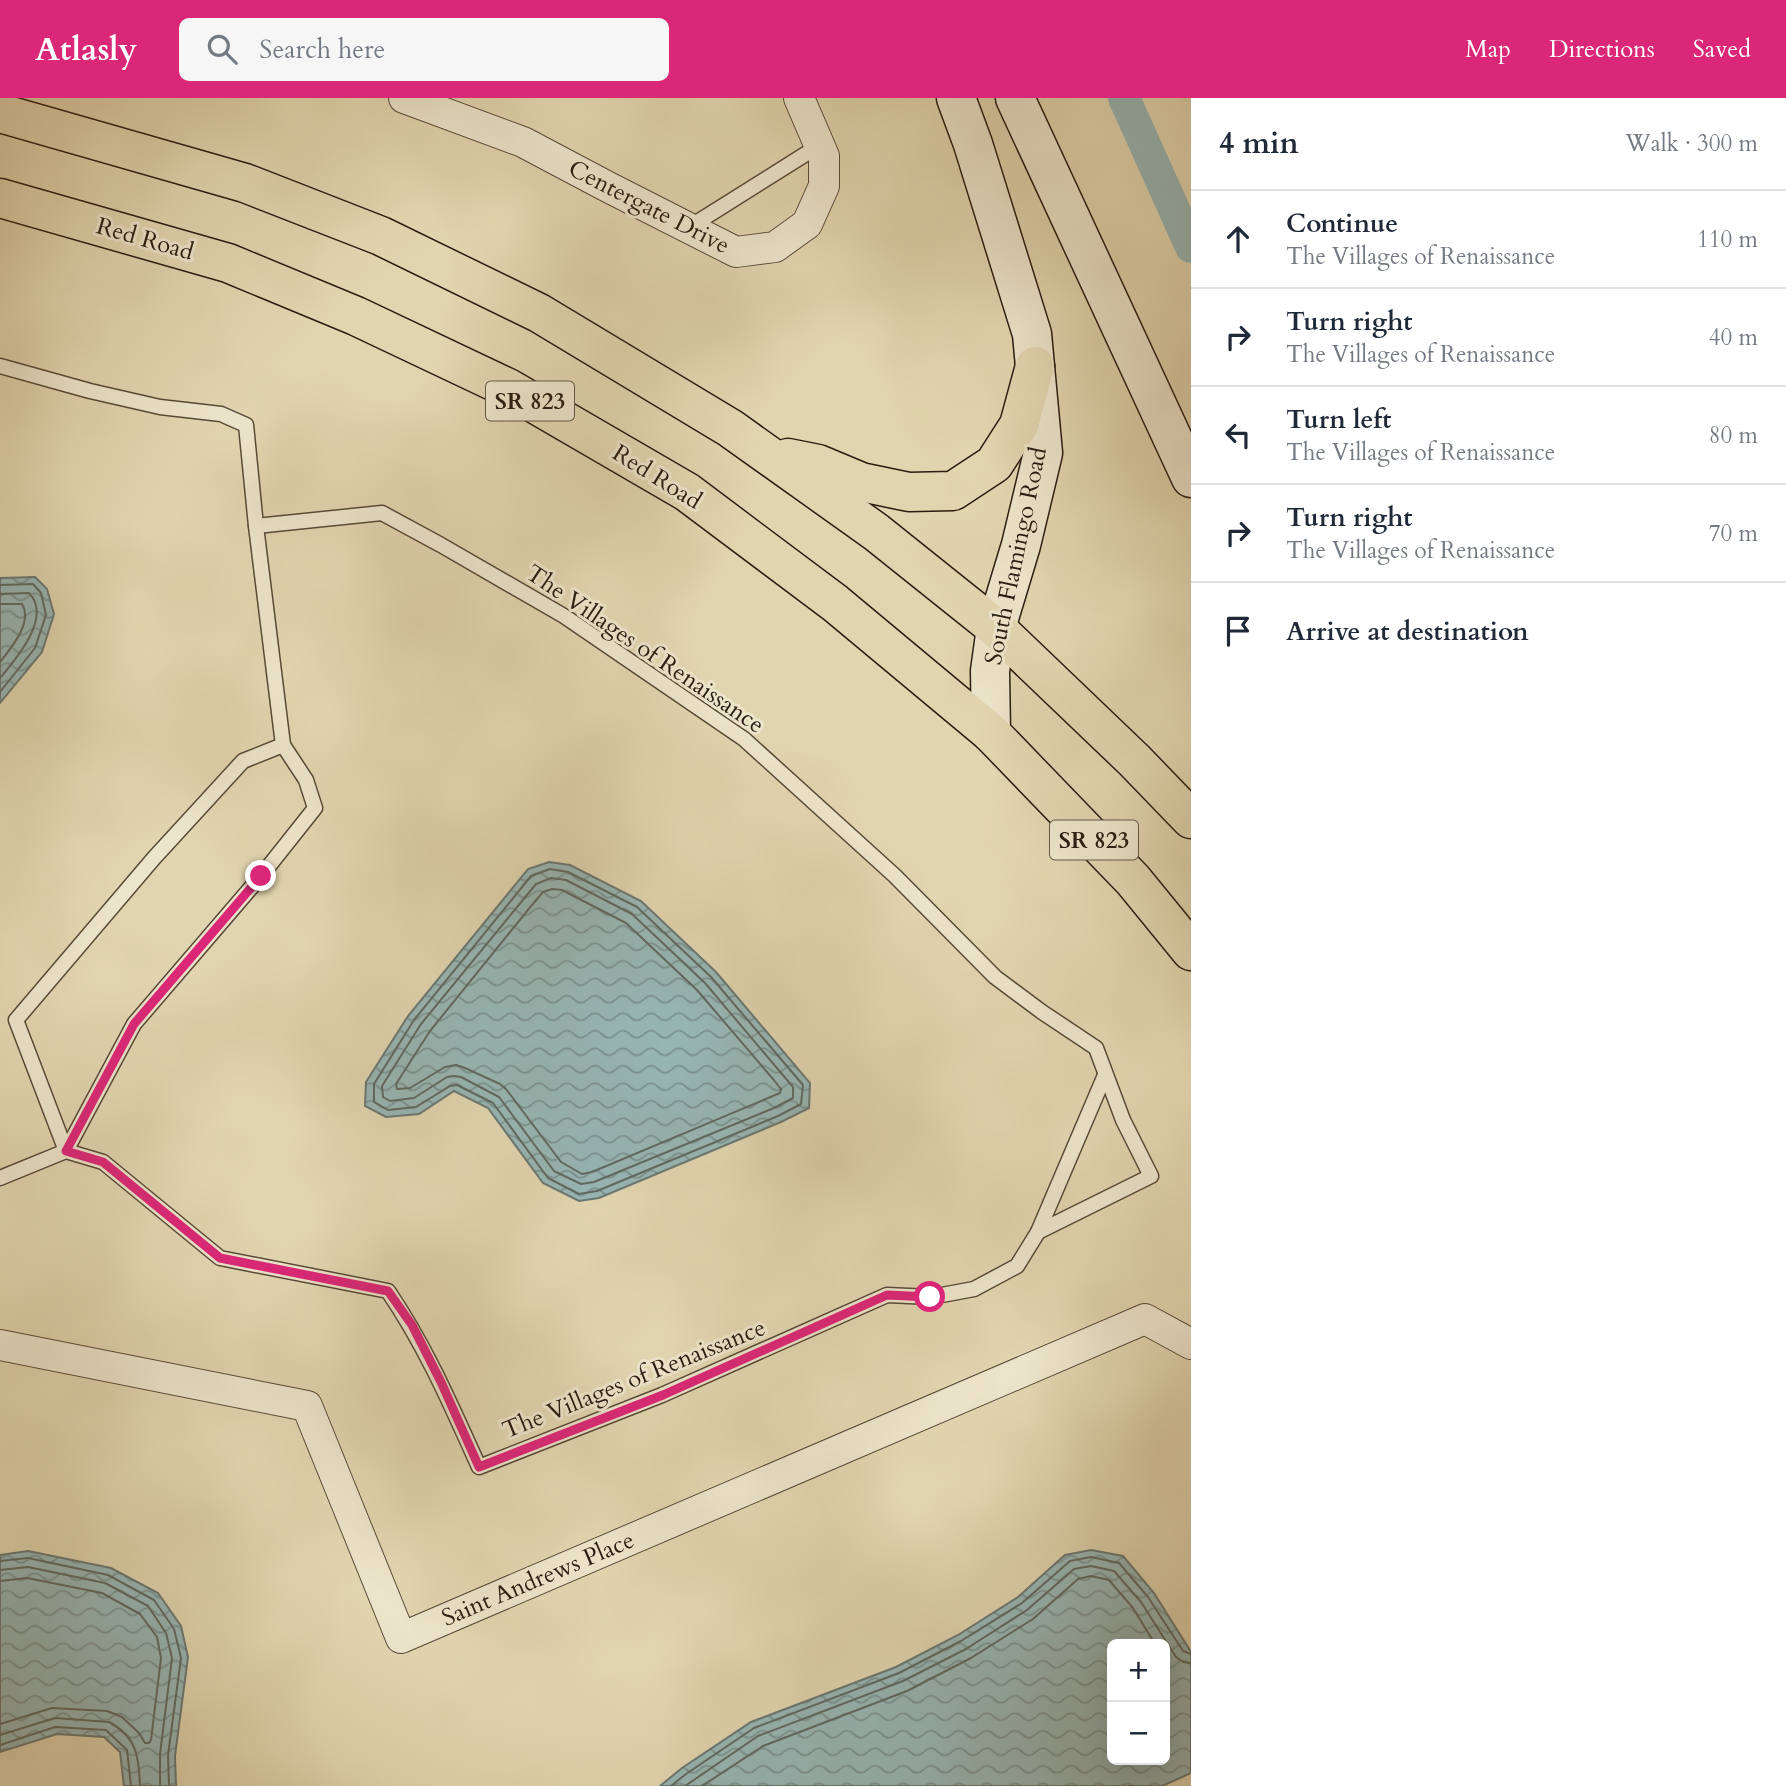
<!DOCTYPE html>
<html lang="en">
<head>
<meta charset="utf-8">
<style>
  :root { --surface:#fff; --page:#f6f6f7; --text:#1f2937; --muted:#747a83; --line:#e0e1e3; --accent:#db2777 }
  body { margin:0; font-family:Cardo,serif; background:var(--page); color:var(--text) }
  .controls { position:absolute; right:21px; bottom:21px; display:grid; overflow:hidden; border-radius:10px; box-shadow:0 7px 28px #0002 }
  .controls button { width:63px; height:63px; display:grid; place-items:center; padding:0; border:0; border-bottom:2px solid var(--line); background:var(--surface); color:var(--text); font:35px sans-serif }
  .stop { position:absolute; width:21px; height:21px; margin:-16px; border:5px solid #db2777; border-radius:50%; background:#fff }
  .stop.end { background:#db2777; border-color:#fff; box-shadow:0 2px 7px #0008 }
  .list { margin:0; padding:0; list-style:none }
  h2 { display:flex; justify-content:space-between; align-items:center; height:91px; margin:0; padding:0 28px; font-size:30px }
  h2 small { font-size:23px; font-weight:400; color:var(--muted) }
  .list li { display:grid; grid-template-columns:46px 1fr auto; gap:21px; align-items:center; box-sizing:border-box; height:98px; padding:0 28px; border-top:2px solid var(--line) }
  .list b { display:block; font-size:26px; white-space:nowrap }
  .list p { margin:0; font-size:23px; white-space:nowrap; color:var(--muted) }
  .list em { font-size:23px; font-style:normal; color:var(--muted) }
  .icon { flex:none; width:38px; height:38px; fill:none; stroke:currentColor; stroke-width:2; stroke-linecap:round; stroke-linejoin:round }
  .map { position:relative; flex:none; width:1191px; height:1688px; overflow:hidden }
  header { display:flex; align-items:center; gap:42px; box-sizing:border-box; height:98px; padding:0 35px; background:var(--accent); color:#fff }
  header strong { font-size:33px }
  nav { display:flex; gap:38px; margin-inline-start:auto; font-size:24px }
  .search { width:490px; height:63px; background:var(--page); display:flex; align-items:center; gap:18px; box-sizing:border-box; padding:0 24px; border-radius:10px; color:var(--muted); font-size:26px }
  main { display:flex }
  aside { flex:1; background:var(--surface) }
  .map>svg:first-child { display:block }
</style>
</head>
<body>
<header>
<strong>Atlasly</strong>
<div class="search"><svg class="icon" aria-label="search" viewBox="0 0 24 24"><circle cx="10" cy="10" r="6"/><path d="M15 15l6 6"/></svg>Search here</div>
<nav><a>Map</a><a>Directions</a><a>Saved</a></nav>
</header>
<main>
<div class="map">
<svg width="1191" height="1688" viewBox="0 0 1191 1688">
  <defs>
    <pattern id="water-waves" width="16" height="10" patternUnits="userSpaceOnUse" patternTransform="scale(1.75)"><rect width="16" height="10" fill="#97b6b4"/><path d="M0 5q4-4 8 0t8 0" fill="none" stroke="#7b9391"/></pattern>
  </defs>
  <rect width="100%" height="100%" fill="#e1d5af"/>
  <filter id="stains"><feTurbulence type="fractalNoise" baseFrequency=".00286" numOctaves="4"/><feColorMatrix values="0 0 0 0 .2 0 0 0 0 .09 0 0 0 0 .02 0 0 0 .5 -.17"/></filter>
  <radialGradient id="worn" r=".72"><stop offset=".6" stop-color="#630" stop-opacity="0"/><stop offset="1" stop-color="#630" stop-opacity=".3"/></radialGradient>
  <!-- water -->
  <g fill="url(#water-waves)" stroke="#6b7873" stroke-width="2" fill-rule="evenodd">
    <polygon points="35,479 47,491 54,516 42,554 0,605 0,480"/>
    <polygon points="549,764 570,767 641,803 716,874 810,985 809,1010 781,1024 599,1100 579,1103 543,1085 488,1010 454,993 419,1016 386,1019 365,1008 366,984 408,918 528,771"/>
    <path d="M1091,1452l32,6 31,37 37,59v121l-29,13h-502l22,-18 69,-46 145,-55 62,-32 60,-38 47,-42zM1112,1546h53v116h-53z"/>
    <polygon points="28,1453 111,1470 158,1495 181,1528 188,1559 175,1658 176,1688 124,1688 120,1654 104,1639 57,1636 0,1654 0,1457"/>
  </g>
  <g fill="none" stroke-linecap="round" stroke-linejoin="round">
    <!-- shore -->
    <g stroke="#606962" stroke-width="2">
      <polyline points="0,487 33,486 41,495 46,517 35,550 0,594"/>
      <path d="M0,496l29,-1c24,24 -14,67 -29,85"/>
      <path d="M0,506h22c11,18 -10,43 -22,58"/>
      <polygon points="550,771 568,774 637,809 711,879 803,987 801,1006 778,1018 597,1093 579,1096 548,1080 493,1005 457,987 450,988 416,1009 388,1012 374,1004 374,986 414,922 531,778"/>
      <polygon points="551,780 566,782 632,816 705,885 793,989 793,1000 774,1010 594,1084 581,1086 554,1073 499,999 461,979 454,978 447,979 414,1000 390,1003 383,999 382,988 421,926 536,786"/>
      <polygon points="552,791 562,792 626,825 697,892 773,981 781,991 780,995 592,1074 582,1076 561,1064 506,991 500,986 465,970 456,967 445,969 410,990 397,991 396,986 430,933 532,807 543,794"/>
      <polyline points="0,1463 28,1460 108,1477 154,1502 174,1531 181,1560 168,1657 169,1688"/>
      <polyline points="0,1472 28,1469 105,1485 148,1508 166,1535 172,1560 160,1656 160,1688"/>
      <polyline points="0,1483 27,1480 102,1495 140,1516 157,1539 161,1560 151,1642 149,1645 145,1645 139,1635 122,1619 107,1613 52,1610 0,1626"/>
      <path d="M0,1637l55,-17 54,4c28,15 30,35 31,64"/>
      <polyline points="0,1647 55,1629 106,1632 127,1652 131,1688"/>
      <polyline points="671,1688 686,1676 754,1630 899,1575 961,1543 1022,1505 1070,1463 1091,1459 1119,1465 1148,1499 1183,1553 1191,1556"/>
      <polyline points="685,1688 758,1638 903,1583 966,1551 1027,1512 1074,1471 1091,1468 1114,1473 1141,1504 1176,1559 1183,1564 1191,1565"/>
      <polyline points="702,1688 763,1648 907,1593 971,1560 1033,1521 1078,1481 1091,1478 1109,1482 1133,1510 1155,1546"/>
    </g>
    <!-- canal -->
    <polyline stroke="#97b6b4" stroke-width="32" points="1124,0 1191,149"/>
    <!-- lane casing -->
    <g stroke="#584a38" stroke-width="17">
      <g id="lane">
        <polyline points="688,130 820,47"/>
        <polyline points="0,268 90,293 160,309 221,316 246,327 256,428 283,647 243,663 154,760 16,922 66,1053"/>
        <polyline points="256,428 382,415 441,447 564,518 744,641 895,778 995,879 1042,914 1096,950 1123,1022 1151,1078 1038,1134"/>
        <polyline points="66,1053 134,926 261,778 315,710 306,682 283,647"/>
        <path d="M0,1080l66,-27 37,11 117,96 168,33c38,56 63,114 91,176l183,-72 225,-100 44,2 43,-8 43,-23 21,-34 67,-157"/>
      </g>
    </g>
    <!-- street casing -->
    <g stroke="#584a38" stroke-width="32">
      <g id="street">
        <polyline points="404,0 523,44 608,89 736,154 775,149 807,126 824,88 824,58 799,0"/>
        <polyline points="0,1247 307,1308 401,1540 1145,1221 1191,1246"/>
      </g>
    </g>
    <!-- secondary casing -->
    <g stroke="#2a1c11" stroke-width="41">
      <g id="secondary">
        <polyline points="956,0 973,46 1032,236 1043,355 1021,447 996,530 990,573 991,635"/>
        <polyline points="1015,0 1191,380"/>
      </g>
    </g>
    <!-- highway casing -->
    <g stroke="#2a1c11" stroke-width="41">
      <g id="highway">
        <polyline points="0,15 245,85 381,138 539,215 730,330 876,434 996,530 1134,662 1191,721"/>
        <polyline points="0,100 228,165 356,218 508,290 687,394 835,505 991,635 1133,782 1191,853"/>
        <polyline points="788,360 818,366 861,384 909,394 953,393 994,366 1019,327 1035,268"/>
      </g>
    </g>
    <!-- lane -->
    <use href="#lane" stroke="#ece4cb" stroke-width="14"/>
    <!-- street -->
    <use href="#street" stroke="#ece4cb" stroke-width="30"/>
    <!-- secondary -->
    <use href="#secondary" stroke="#ece4cb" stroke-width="38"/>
    <!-- highway -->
    <use href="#highway" stroke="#e1d5af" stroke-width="38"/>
  </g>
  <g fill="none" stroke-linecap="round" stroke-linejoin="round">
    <!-- route -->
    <polyline stroke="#db2777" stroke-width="9" points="261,778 134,926 66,1053 103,1064 220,1160 388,1193 412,1227 441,1284 479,1369 663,1297 887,1197 930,1199"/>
  </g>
  <g text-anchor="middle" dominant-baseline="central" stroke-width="6" stroke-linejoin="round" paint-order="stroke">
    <!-- shield labels -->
    <g fill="#ece4cb" stroke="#645849" stroke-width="2">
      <rect x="486" y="283.5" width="88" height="39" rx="5"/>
      <rect x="1050" y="722.5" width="88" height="39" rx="5"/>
    </g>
    <g font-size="23" font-weight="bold" fill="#2a1c11">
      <text x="530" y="303">SR 823</text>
      <text x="1094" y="742">SR 823</text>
    </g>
    <!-- street labels -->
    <g font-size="24" fill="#2a1c11" stroke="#ece4cb">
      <text transform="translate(649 109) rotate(27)">Centergate Drive</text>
      <text transform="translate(145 141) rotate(16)">Red Road</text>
      <text transform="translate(657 379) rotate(32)">Red Road</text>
      <text transform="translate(1016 458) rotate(-78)">South Flamingo Road</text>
      <text transform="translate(645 551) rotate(34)">The Villages of Renaissance</text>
      <text transform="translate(634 1281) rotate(-22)">The Villages of Renaissance</text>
      <text transform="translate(538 1481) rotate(-23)">Saint Andrews Place</text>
    </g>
  </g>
  <rect width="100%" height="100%" filter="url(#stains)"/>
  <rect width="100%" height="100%" fill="url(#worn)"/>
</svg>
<div class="controls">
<button>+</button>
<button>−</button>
</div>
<div class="stop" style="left:930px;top:1199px"></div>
<div class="stop end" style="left:261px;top:778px"></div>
</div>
<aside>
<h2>4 min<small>Walk · 300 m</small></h2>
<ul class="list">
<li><svg class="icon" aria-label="ahead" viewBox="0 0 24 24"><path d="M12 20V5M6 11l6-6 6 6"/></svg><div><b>Continue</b><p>The Villages of Renaissance</p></div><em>110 m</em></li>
<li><svg class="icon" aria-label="right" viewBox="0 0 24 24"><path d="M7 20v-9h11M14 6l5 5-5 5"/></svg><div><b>Turn right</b><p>The Villages of Renaissance</p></div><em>40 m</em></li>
<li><svg class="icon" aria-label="left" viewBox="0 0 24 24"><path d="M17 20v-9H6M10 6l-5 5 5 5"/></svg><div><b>Turn left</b><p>The Villages of Renaissance</p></div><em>80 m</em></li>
<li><svg class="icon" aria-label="right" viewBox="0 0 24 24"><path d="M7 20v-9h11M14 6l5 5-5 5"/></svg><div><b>Turn right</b><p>The Villages of Renaissance</p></div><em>70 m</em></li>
<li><svg class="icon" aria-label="arrive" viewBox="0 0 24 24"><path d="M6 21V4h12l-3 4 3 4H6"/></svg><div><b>Arrive at destination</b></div></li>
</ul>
</aside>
</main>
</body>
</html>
